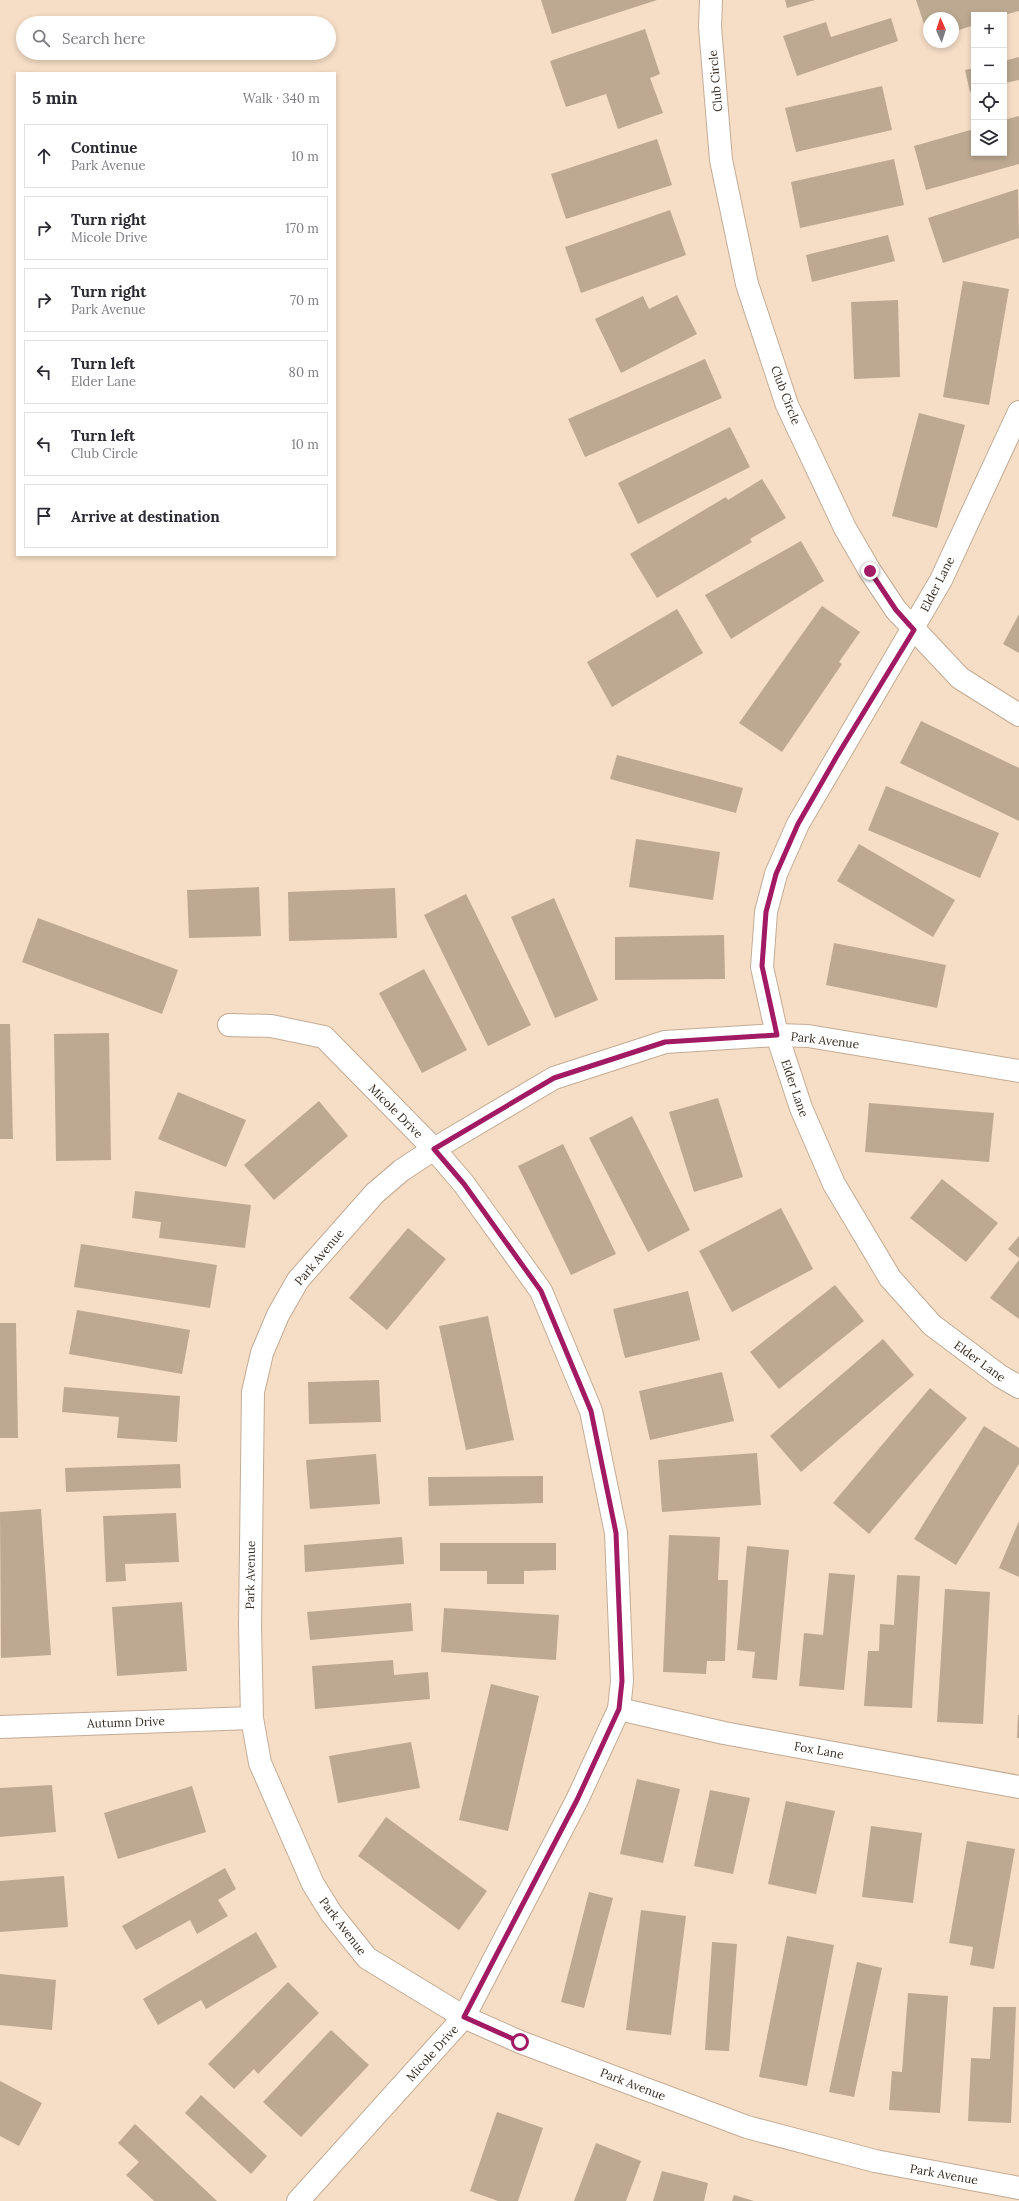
<!DOCTYPE html>
<html lang="en">
<head>
<meta charset="utf-8">
<style>
  :root { --surface:#fff; --page:#f2f2f3; --text:#2b2b33; --muted:#7c7c81; --line:#e1e1e2 }
  body { margin:0; font-family:Lora,serif; background:var(--page); color:var(--text) }
  .controls { position:absolute; right:12px; top:12px; display:grid; overflow:hidden; border-radius:0px; box-shadow:0 2px 6px #0003 }
  .controls button { width:36px; height:36px; display:grid; place-items:center; padding:0; border:0; border-bottom:1px solid var(--line); background:var(--surface); color:var(--text); font:20px sans-serif }
  .compass { position:absolute; left:923px; top:12px; width:36px; height:36px; border-radius:50%; background:var(--surface); box-shadow:0 2px 6px #0003; rotate:357deg }
  .stop { position:absolute; width:12px; height:12px; margin:-9px; border:3px solid #a21964; border-radius:50%; background:#fff }
  .stop.end { background:#a21964; border-color:#fff; box-shadow:0 1px 4px #0008 }
  .list { margin:0; padding:0; list-style:none }
  h2 { display:flex; justify-content:space-between; align-items:center; height:52px; margin:0; padding:0 16px; font-size:17px }
  h2 small { font-size:13px; font-weight:400; color:var(--muted) }
  .list li { display:grid; grid-template-columns:26px 1fr auto; gap:12px; align-items:center; box-sizing:border-box; height:64px; margin:0 8px 8px; padding:0 8px; border:1px solid var(--line); border-radius:0px }
  .list b { display:block; font-size:15px; white-space:nowrap }
  .list p { margin:0; font-size:13px; white-space:nowrap; color:var(--muted) }
  .list em { font-size:13px; font-style:normal; color:var(--muted) }
  .icon { flex:none; width:22px; height:22px; fill:none; stroke:currentColor; stroke-width:2; stroke-linecap:round; stroke-linejoin:round }
  .map { position:relative; flex:none; width:1019px; height:2201px; overflow:hidden }
  .search { position:absolute; background:var(--surface); box-shadow:0 2px 6px #0003; left:16px; top:16px; width:320px; height:44px; display:flex; align-items:center; gap:10px; box-sizing:border-box; padding:0 14px; border-radius:22px; color:var(--muted); font-size:15px }
  .panel { position:absolute; background:var(--surface); box-shadow:0 2px 6px #0003; left:16px; top:72px; width:320px; height:484px; border-radius:0px }
  .map>svg:first-child { display:block }
</style>
</head>
<body>
<div class="map">
<svg width="1019" height="2201" viewBox="0 0 1019 2201">
  <rect width="100%" height="100%" fill="#f5ddc6"/>
  <!-- building -->
  <g fill="#bda992">
    <polygon points="541,0 657,0 552,34"/>
    <polygon points="785,0 815,0 787,8"/>
    <polygon points="916,0 1019,0 1019,11 1004,15 974,15 974,25 953,32 953,18 929,18 929,39"/>
    <polygon points="891,18 898,41 797,76 783,36 826,22 831,37"/>
    <polygon points="645,29 660,74 650,78 663,113 618,129 606,94 566,107 550,61"/>
    <polygon points="1019,57 1019,80 1004,83 1004,61"/>
    <polygon points="974,68 974,91 970,92 965,70"/>
    <polygon points="882,86 892,130 796,152 785,108"/>
    <polygon points="1019,116 1019,164 926,190 914,146 974,129 974,153 1004,153 1004,120"/>
    <polygon points="657,139 672,185 566,219 551,174"/>
    <polygon points="894,159 904,205 800,228 791,182"/>
    <polygon points="1018,189 1019,238 943,263 928,218"/>
    <polygon points="670,210 686,255 581,293 565,247"/>
    <polygon points="888,235 895,261 812,282 806,255"/>
    <polygon points="963,281 1009,289 989,405 943,397"/>
    <polygon points="677,295 697,334 621,373 595,319 643,296 649,309"/>
    <polygon points="898,300 900,377 854,379 851,302"/>
    <polygon points="705,359 722,398 585,457 568,419"/>
    <polygon points="919,413 965,425 937,528 892,516"/>
    <polygon points="730,427 750,467 638,524 618,483"/>
    <polygon points="762,479 786,518 750,539 752,542 657,598 630,554 726,497 728,500"/>
    <polygon points="801,541 824,581 731,639 705,595"/>
    <polygon points="822,606 860,632 839,662 842,664 782,752 739,723"/>
    <polygon points="677,609 703,653 612,707 587,662"/>
    <polygon points="1019,614 1019,653 1003,644"/>
    <polygon points="921,721 1019,768 1019,821 900,763"/>
    <polygon points="617,755 743,788 736,813 610,779"/>
    <polygon points="886,786 999,833 980,878 868,830"/>
    <polygon points="636,839 720,852 713,900 629,887"/>
    <polygon points="859,844 955,900 933,937 837,881"/>
    <polygon points="259,887 261,936 189,938 187,890"/>
    <polygon points="395,888 397,938 289,941 288,892"/>
    <polygon points="466,894 531,1025 488,1046 424,915"/>
    <polygon points="554,898 598,1000 555,1018 511,917"/>
    <polygon points="38,918 178,970 162,1014 22,962"/>
    <polygon points="724,935 725,979 615,980 615,937"/>
    <polygon points="834,943 946,965 937,1008 826,985"/>
    <polygon points="424,969 467,1050 422,1073 379,993"/>
    <polygon points="0,1024 10,1024 13,1139 0,1139"/>
    <polygon points="109,1033 111,1160 56,1161 54,1034"/>
    <polygon points="178,1092 246,1120 226,1167 158,1139"/>
    <polygon points="718,1098 743,1177 694,1192 669,1112"/>
    <polygon points="319,1101 348,1136 274,1200 244,1165"/>
    <polygon points="869,1103 994,1113 989,1162 865,1152"/>
    <polygon points="632,1116 690,1230 648,1252 589,1138"/>
    <polygon points="563,1144 616,1254 571,1275 518,1166"/>
    <polygon points="942,1179 998,1223 966,1262 910,1218"/>
    <polygon points="135,1191 251,1205 245,1248 159,1238 161,1222 132,1218"/>
    <polygon points="781,1208 813,1269 732,1312 699,1251"/>
    <polygon points="408,1228 446,1259 387,1330 349,1298"/>
    <polygon points="1019,1236 1019,1258 1008,1249"/>
    <polygon points="81,1244 217,1265 210,1308 74,1287"/>
    <polygon points="1019,1260 1019,1319 990,1298"/>
    <polygon points="835,1285 864,1321 779,1389 750,1352"/>
    <polygon points="688,1291 700,1340 625,1358 613,1309"/>
    <polygon points="77,1310 190,1330 182,1374 69,1354"/>
    <polygon points="488,1316 514,1440 466,1450 439,1326"/>
    <polygon points="0,1323 16,1323 18,1438 0,1438"/>
    <polygon points="883,1339 914,1375 801,1472 770,1436"/>
    <polygon points="722,1372 734,1421 650,1440 639,1391"/>
    <polygon points="379,1380 381,1422 309,1424 308,1382"/>
    <polygon points="64,1387 180,1396 177,1442 117,1438 119,1417 62,1412"/>
    <polygon points="930,1388 967,1418 869,1534 833,1503"/>
    <polygon points="984,1426 1019,1448 1019,1464 956,1565 914,1539"/>
    <polygon points="757,1453 761,1505 662,1512 658,1460"/>
    <polygon points="376,1454 380,1504 310,1509 306,1460"/>
    <polygon points="180,1464 181,1488 66,1492 65,1468"/>
    <polygon points="543,1476 543,1503 429,1506 428,1477"/>
    <polygon points="41,1509 51,1655 1,1658 0,1512"/>
    <polygon points="176,1513 179,1562 125,1564 126,1581 106,1582 103,1516"/>
    <polygon points="1019,1521 1019,1577 999,1568"/>
    <polygon points="669,1535 720,1537 718,1580 728,1580 725,1661 707,1661 706,1674 663,1672"/>
    <polygon points="402,1537 404,1564 305,1572 304,1545"/>
    <polygon points="440,1543 556,1543 556,1570 524,1571 524,1584 487,1584 487,1571 440,1571"/>
    <polygon points="747,1546 789,1550 777,1680 752,1678 755,1652 737,1650"/>
    <polygon points="829,1573 855,1575 844,1690 799,1686 804,1633 823,1635"/>
    <polygon points="897,1575 920,1576 912,1708 864,1706 868,1651 879,1651 880,1624 894,1625"/>
    <polygon points="945,1589 990,1592 983,1724 937,1722"/>
    <polygon points="182,1602 187,1671 117,1676 112,1607"/>
    <polygon points="411,1603 413,1631 310,1640 307,1612"/>
    <polygon points="444,1608 559,1615 556,1660 441,1652"/>
    <polygon points="393,1660 394,1675 428,1672 430,1699 315,1709 312,1666"/>
    <polygon points="491,1684 539,1696 508,1831 459,1820"/>
    <polygon points="1018,1715 1019,1715 1019,1738 1017,1738"/>
    <polygon points="411,1742 420,1788 338,1803 329,1756"/>
    <polygon points="637,1779 680,1789 663,1863 620,1854"/>
    <polygon points="52,1785 56,1832 0,1837 0,1788"/>
    <polygon points="192,1786 206,1832 118,1859 104,1813"/>
    <polygon points="710,1790 750,1798 733,1874 694,1866"/>
    <polygon points="786,1801 835,1811 816,1894 768,1884"/>
    <polygon points="386,1817 487,1891 459,1930 358,1856"/>
    <polygon points="871,1826 922,1833 913,1903 862,1897"/>
    <polygon points="967,1841 1015,1849 994,1969 970,1965 973,1947 949,1943"/>
    <polygon points="225,1868 236,1889 218,1900 228,1916 197,1934 190,1920 136,1950 122,1926"/>
    <polygon points="64,1876 68,1927 0,1932 0,1881"/>
    <polygon points="589,1892 613,1898 584,2008 561,2002"/>
    <polygon points="641,1910 686,1916 671,2035 626,2030"/>
    <polygon points="256,1932 277,1967 206,2009 201,2000 158,2025 143,1999"/>
    <polygon points="787,1936 834,1945 807,2086 759,2077"/>
    <polygon points="712,1942 737,1944 729,2051 705,2050"/>
    <polygon points="857,1962 882,1968 854,2097 829,2092"/>
    <polygon points="0,1974 56,1980 52,2030 0,2025"/>
    <polygon points="288,1982 319,2013 258,2074 254,2069 234,2089 208,2064"/>
    <polygon points="908,1993 948,1996 940,2113 889,2110 892,2071 902,2072"/>
    <polygon points="993,2007 1016,2007 1011,2123 968,2121 971,2058 990,2059"/>
    <polygon points="331,2030 369,2065 301,2137 263,2102"/>
    <polygon points="0,2081 42,2103 19,2146 0,2136"/>
    <polygon points="201,2095 267,2156 251,2174 185,2113"/>
    <polygon points="497,2112 543,2128 518,2201 498,2201 470,2191"/>
    <polygon points="135,2124 217,2201 154,2201 126,2175 139,2162 118,2143"/>
    <polygon points="596,2143 641,2161 626,2201 574,2201"/>
    <polygon points="662,2171 708,2183 704,2201 653,2201"/>
    <polygon points="734,2195 754,2201 732,2201"/>
  </g>
  <g fill="none" stroke-linecap="round" stroke-linejoin="round">
    <!-- minor casing -->
    <g stroke="#c3ac96" stroke-width="24">
      <g id="minor">
        <polyline points="711,0 710,27 721,160 747,284 787,405 845,528 870,571 896,610 960,678 1019,715"/>
        <polyline points="1019,412 941,580 798,824 776,874 766,912 762,967 777,1035 801,1108 834,1184 890,1278 932,1325 1000,1376 1019,1387"/>
        <polyline points="229,1025 271,1026 324,1037 434,1149 464,1184 541,1291 591,1411 616,1533 622,1681 619,1709 577,1800 464,2017 298,2201"/>
        <polyline points="1019,1071 808,1036 777,1035 665,1042 554,1078 434,1149 402,1170 375,1193 298,1280 278,1315 262,1353 253,1392 250,1626 252,1718 260,1763 313,1884 331,1913 367,1958 464,2017 520,2042 747,2127 875,2161 1019,2188"/>
        <polyline points="619,1709 724,1733 1019,1787"/>
        <polyline points="0,1727 252,1718"/>
      </g>
    </g>
    <!-- minor -->
    <use href="#minor" stroke="#fff" stroke-width="22"/>
  </g>
  <g fill="none" stroke-linecap="round" stroke-linejoin="round">
    <!-- route -->
    <polyline stroke="#a21964" stroke-width="5" points="520,2042 464,2017 577,1800 619,1709 622,1681 616,1533 591,1411 541,1291 464,1184 434,1149 554,1078 665,1042 777,1035 762,966 766,912 776,874 798,824 837,756 914,630 896,610 870,571"/>
  </g>
  <g text-anchor="middle" dominant-baseline="central" stroke-width="3" stroke-linejoin="round" paint-order="stroke">
    <!-- street labels -->
    <g font-size="12" fill="#342b22" stroke="#fff">
      <text transform="translate(715 81) rotate(-95)">Club Circle</text>
      <text transform="translate(786 395) rotate(69)">Club Circle</text>
      <text transform="translate(937 584) rotate(-63)">Elder Lane</text>
      <text transform="translate(825 1040) rotate(7)">Park Avenue</text>
      <text transform="translate(795 1088) rotate(71)">Elder Lane</text>
      <text transform="translate(396 1111) rotate(45)">Micole Drive</text>
      <text transform="translate(319 1257) rotate(-50)">Park Avenue</text>
      <text transform="translate(980 1361) rotate(36)">Elder Lane</text>
      <text transform="translate(250 1575) rotate(-89)">Park Avenue</text>
      <text transform="translate(126 1722) rotate(-2)">Autumn Drive</text>
      <text transform="translate(819 1750) rotate(10)">Fox Lane</text>
      <text transform="translate(343 1926) rotate(53)">Park Avenue</text>
      <text transform="translate(432 2053) rotate(-48)">Micole Drive</text>
      <text transform="translate(633 2084) rotate(21)">Park Avenue</text>
      <text transform="translate(944 2174) rotate(10)">Park Avenue</text>
    </g>
  </g>
</svg>
<div class="controls">
<button>+</button>
<button>−</button>
<button><svg class="icon" aria-label="locate" viewBox="0 0 24 24"><circle cx="12" cy="12" r="6"/><path d="M12 2v4M12 18v4M2 12h4M18 12h4"/></svg></button>
<button><svg class="icon" aria-label="layers" viewBox="0 0 24 24"><path d="M12 4l9 5-9 5-9-5zM3 14l9 5 9-5"/></svg></button>
</div>
<svg class="compass" viewBox="-18 -18 36 36"><path d="M0-13l5 13h-10z" fill="#e53935"/><path d="M0 13l5-13h-10z" fill="#7c7c81"/></svg>
<div class="stop" style="left:520px;top:2042px"></div>
<div class="stop end" style="left:870px;top:571px"></div>
<div class="search"><svg class="icon" aria-label="search" viewBox="0 0 24 24"><circle cx="10" cy="10" r="6"/><path d="M15 15l6 6"/></svg>Search here</div>
<section class="panel">
<h2>5 min<small>Walk · 340 m</small></h2>
<ul class="list">
<li><svg class="icon" aria-label="ahead" viewBox="0 0 24 24"><path d="M12 20V5M6 11l6-6 6 6"/></svg><div><b>Continue</b><p>Park Avenue</p></div><em>10 m</em></li>
<li><svg class="icon" aria-label="right" viewBox="0 0 24 24"><path d="M7 20v-9h11M14 6l5 5-5 5"/></svg><div><b>Turn right</b><p>Micole Drive</p></div><em>170 m</em></li>
<li><svg class="icon" aria-label="right" viewBox="0 0 24 24"><path d="M7 20v-9h11M14 6l5 5-5 5"/></svg><div><b>Turn right</b><p>Park Avenue</p></div><em>70 m</em></li>
<li><svg class="icon" aria-label="left" viewBox="0 0 24 24"><path d="M17 20v-9H6M10 6l-5 5 5 5"/></svg><div><b>Turn left</b><p>Elder Lane</p></div><em>80 m</em></li>
<li><svg class="icon" aria-label="left" viewBox="0 0 24 24"><path d="M17 20v-9H6M10 6l-5 5 5 5"/></svg><div><b>Turn left</b><p>Club Circle</p></div><em>10 m</em></li>
<li><svg class="icon" aria-label="arrive" viewBox="0 0 24 24"><path d="M6 21V4h12l-3 4 3 4H6"/></svg><div><b>Arrive at destination</b></div></li>
</ul>
</section>
</div>
</body>
</html>
